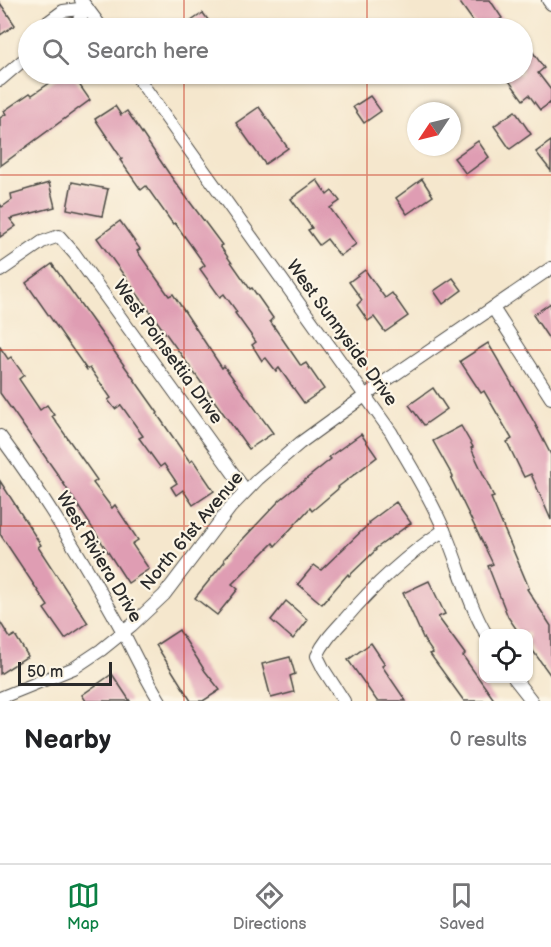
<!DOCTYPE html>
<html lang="en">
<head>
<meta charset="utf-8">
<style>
  :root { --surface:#fff; --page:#f2f2f2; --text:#202124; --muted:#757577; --line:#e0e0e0; --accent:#0b8043 }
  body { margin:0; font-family:"Balsamiq Sans",sans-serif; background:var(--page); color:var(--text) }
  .controls { position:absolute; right:18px; bottom:18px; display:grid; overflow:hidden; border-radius:12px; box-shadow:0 2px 4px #0004 }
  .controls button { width:54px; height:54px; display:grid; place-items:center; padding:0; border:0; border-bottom:2px solid var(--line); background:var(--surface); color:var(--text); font:30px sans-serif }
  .compass { position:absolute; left:407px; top:102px; width:54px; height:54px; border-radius:50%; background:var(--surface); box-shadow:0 2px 4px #0004; rotate:235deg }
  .scale { position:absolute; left:18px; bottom:15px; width:94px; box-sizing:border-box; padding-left:6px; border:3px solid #2b2b2b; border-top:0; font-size:16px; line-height:21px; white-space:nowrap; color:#2b2b2b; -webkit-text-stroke:4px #fcf5e5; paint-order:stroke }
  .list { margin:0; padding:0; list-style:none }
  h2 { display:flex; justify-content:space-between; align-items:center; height:78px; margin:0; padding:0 24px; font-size:26px }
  h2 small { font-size:20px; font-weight:400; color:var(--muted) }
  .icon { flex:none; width:33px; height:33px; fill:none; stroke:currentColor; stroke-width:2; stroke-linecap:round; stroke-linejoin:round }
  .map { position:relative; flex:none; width:551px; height:701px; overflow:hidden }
  .search { position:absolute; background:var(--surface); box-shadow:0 2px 4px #0004; left:18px; right:18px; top:18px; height:66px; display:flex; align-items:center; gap:15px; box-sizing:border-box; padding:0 21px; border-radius:33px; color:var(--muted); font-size:22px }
  .sheet { height:162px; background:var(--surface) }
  nav { display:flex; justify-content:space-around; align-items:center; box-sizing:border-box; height:84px; border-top:2px solid var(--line); background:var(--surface); font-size:16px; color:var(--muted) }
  nav a { display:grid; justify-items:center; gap:3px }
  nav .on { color:var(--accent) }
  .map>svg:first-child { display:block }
</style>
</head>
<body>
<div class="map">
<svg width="551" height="701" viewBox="0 0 551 701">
  <rect width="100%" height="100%" fill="#fcf5e5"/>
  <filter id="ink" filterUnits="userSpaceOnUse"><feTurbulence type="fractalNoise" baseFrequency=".0167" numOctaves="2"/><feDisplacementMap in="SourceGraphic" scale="12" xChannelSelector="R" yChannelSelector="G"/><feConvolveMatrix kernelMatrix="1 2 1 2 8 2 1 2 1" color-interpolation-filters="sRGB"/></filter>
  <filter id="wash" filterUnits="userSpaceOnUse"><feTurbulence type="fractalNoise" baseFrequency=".008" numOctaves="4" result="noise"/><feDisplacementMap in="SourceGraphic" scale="24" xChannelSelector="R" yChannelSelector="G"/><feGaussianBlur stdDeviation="1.35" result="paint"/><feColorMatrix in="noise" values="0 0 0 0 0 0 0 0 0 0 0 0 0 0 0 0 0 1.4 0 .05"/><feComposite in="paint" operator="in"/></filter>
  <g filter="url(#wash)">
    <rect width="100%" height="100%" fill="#f5e7cd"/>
    <g id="blocks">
      <!-- building -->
      <g fill="#df9db3">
        <polygon points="458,0 490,0 502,18 487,28 478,28"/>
        <polygon points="0,3 15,25 0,35"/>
        <polygon points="203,13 214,28 181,28"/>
        <polygon points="530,48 544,68 538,73 551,90 551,102 540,110 529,95 523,100 504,74 522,74 522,53"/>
        <polygon points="63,74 72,74 90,100 0,166 0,118 6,114 4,111 30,93 32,95"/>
        <polygon points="370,96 381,111 364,123 353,107"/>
        <polygon points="115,106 121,115 127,111 172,178 222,245 220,246 250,289 252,288 273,318 270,321 301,366 306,363 324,389 304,403 279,368 276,371 266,358 262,361 252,345 256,342 235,313 237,312 224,294 220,297 200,269 205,265 175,223 173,224 146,186 141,190 120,160 122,159 95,119"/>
        <polygon points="259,107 288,148 265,164 236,123"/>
        <polygon points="515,111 531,134 510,149 494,126"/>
        <polygon points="478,141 489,157 466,174 454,158"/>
        <polygon points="551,141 551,171 536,152"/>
        <polygon points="422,179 433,196 407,214 396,198"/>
        <polygon points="317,180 327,195 332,191 340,201 330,208 356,244 340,256 327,239 319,245 308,230 312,228 291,199"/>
        <polygon points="72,182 108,189 102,216 67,209"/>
        <polygon points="49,183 55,207 10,219 16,226 0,237 0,204 2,207 12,200 11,194"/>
        <polygon points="120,221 140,249 137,251 169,296 173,294 222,368 224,366 273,433 249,449 97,238"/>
        <polygon points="52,264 158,413 157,414 190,462 193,460 214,491 193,505 183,490 176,495 171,487 177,483 164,464 160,467 139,438 143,436 121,405 115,409 108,400 111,398 90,368 87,370 26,283"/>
        <polygon points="365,270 385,298 392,293 408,316 385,332 374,317 368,321 357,305 362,300 349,282"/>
        <polygon points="453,278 462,290 443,304 434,291"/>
        <polygon points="551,303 551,342 533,315"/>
        <polygon points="488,343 533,420 551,455 551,520 531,474 524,477 507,442 512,439 484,391 481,393 460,361"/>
        <polygon points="0,347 8,359 11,357 24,375 19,379 40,410 47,405 54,415 52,416 97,480 93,483 112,508 115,505 138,540 132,544 149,569 128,583 58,475 0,393"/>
        <polygon points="433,388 447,409 424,425 409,405"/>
        <polygon points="461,426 473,447 471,448 494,497 491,498 529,588 527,589 551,626 551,676 528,644 528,633 519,633 508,617 488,566 493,564 451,478 453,477 433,441"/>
        <polygon points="361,434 377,457 338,487 339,488 312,511 310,508 275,546 273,543 232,584 238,589 217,615 195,598 225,561 224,559 280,500 331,459 329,457"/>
        <polygon points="0,481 41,545 38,547 88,623 65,639 44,609 48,606 0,534"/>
        <polygon points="396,502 411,523 375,549 376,550 349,576 348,574 322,604 298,584 314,565 321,570 370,523 369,522"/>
        <polygon points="429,581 445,614 438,617 465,654 463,656 495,701 464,701 430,654 433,653 424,640 403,593"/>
        <polygon points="286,601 308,620 293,639 271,620"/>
        <polygon points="0,622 10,638 15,635 28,656 0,674"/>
        <polygon points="179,630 205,671 220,690 203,701 191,701 156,645"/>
        <polygon points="371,643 385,664 382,666 406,701 377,701 348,660"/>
        <polygon points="290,657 295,674 290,676 294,692 271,698 262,664"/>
        <polygon points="112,674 130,701 86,701 82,695"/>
      </g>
    </g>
  </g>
  <g filter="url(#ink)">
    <use href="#blocks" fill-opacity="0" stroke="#494743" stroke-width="1.5"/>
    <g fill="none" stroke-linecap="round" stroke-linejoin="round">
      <!-- minor casing -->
      <g stroke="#494743" stroke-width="14">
        <g id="minor">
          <polyline points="81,0 102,28"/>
          <polyline points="548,0 551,4"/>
          <polyline points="40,28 63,11 87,8"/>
          <polyline points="73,28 87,8"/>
          <path d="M135,74l256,358c18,32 39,64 53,98 15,34 23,71 42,104"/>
          <polyline points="0,80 28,56"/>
          <polyline points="0,271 42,242 59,236 74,253 246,491"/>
          <polyline points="493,308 551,398"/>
          <path d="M0,436c46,62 86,129 123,196 12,23 23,47 37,69"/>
          <polyline points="514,678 532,701"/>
          <polyline points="0,698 74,668 101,650 132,625 164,595 230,508 258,479 300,443 384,382 551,268"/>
          <path d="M344,701l-20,-31 -7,-14c7,-15 17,-25 28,-37 29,-34 62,-64 99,-89"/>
        </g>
      </g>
      <!-- minor -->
      <use href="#minor" stroke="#fff" stroke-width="12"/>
    </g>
  </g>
  <!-- grid -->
  <path fill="none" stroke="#c8321e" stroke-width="1.5" stroke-opacity="0.55" d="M184,0v28M367,0v28M184,74v627M367,74v627M0,175h551M0,350h551M0,526h551"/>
  <g text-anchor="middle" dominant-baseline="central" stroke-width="4.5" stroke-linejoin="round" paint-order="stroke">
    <!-- street labels -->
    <g font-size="18" fill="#2b2b2b" stroke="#fcf5e5">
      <text transform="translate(342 333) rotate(54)">West Sunnyside Drive</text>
      <text transform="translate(168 352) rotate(54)">West Poinsettia Drive</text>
      <text transform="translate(192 531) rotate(-50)">North 61st Avenue</text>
      <text transform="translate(99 557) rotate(59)">West Riviera Drive</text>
    </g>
  </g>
</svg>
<div class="controls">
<button><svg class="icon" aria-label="locate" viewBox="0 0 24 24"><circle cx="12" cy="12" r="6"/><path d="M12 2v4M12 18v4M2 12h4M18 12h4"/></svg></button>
</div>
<svg class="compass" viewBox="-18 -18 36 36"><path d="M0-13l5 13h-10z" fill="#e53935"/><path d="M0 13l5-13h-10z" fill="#757577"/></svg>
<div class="scale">50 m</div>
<div class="search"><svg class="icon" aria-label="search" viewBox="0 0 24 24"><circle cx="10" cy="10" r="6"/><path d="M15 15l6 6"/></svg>Search here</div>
</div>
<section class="sheet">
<h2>Nearby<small>0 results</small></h2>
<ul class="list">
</ul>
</section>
<nav>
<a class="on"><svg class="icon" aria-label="map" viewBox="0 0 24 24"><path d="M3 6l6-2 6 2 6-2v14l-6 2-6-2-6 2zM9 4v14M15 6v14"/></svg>Map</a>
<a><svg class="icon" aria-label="directions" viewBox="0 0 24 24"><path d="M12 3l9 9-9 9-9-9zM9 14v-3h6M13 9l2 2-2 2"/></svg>Directions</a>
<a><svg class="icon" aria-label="saved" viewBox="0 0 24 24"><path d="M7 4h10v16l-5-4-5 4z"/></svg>Saved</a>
</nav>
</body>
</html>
